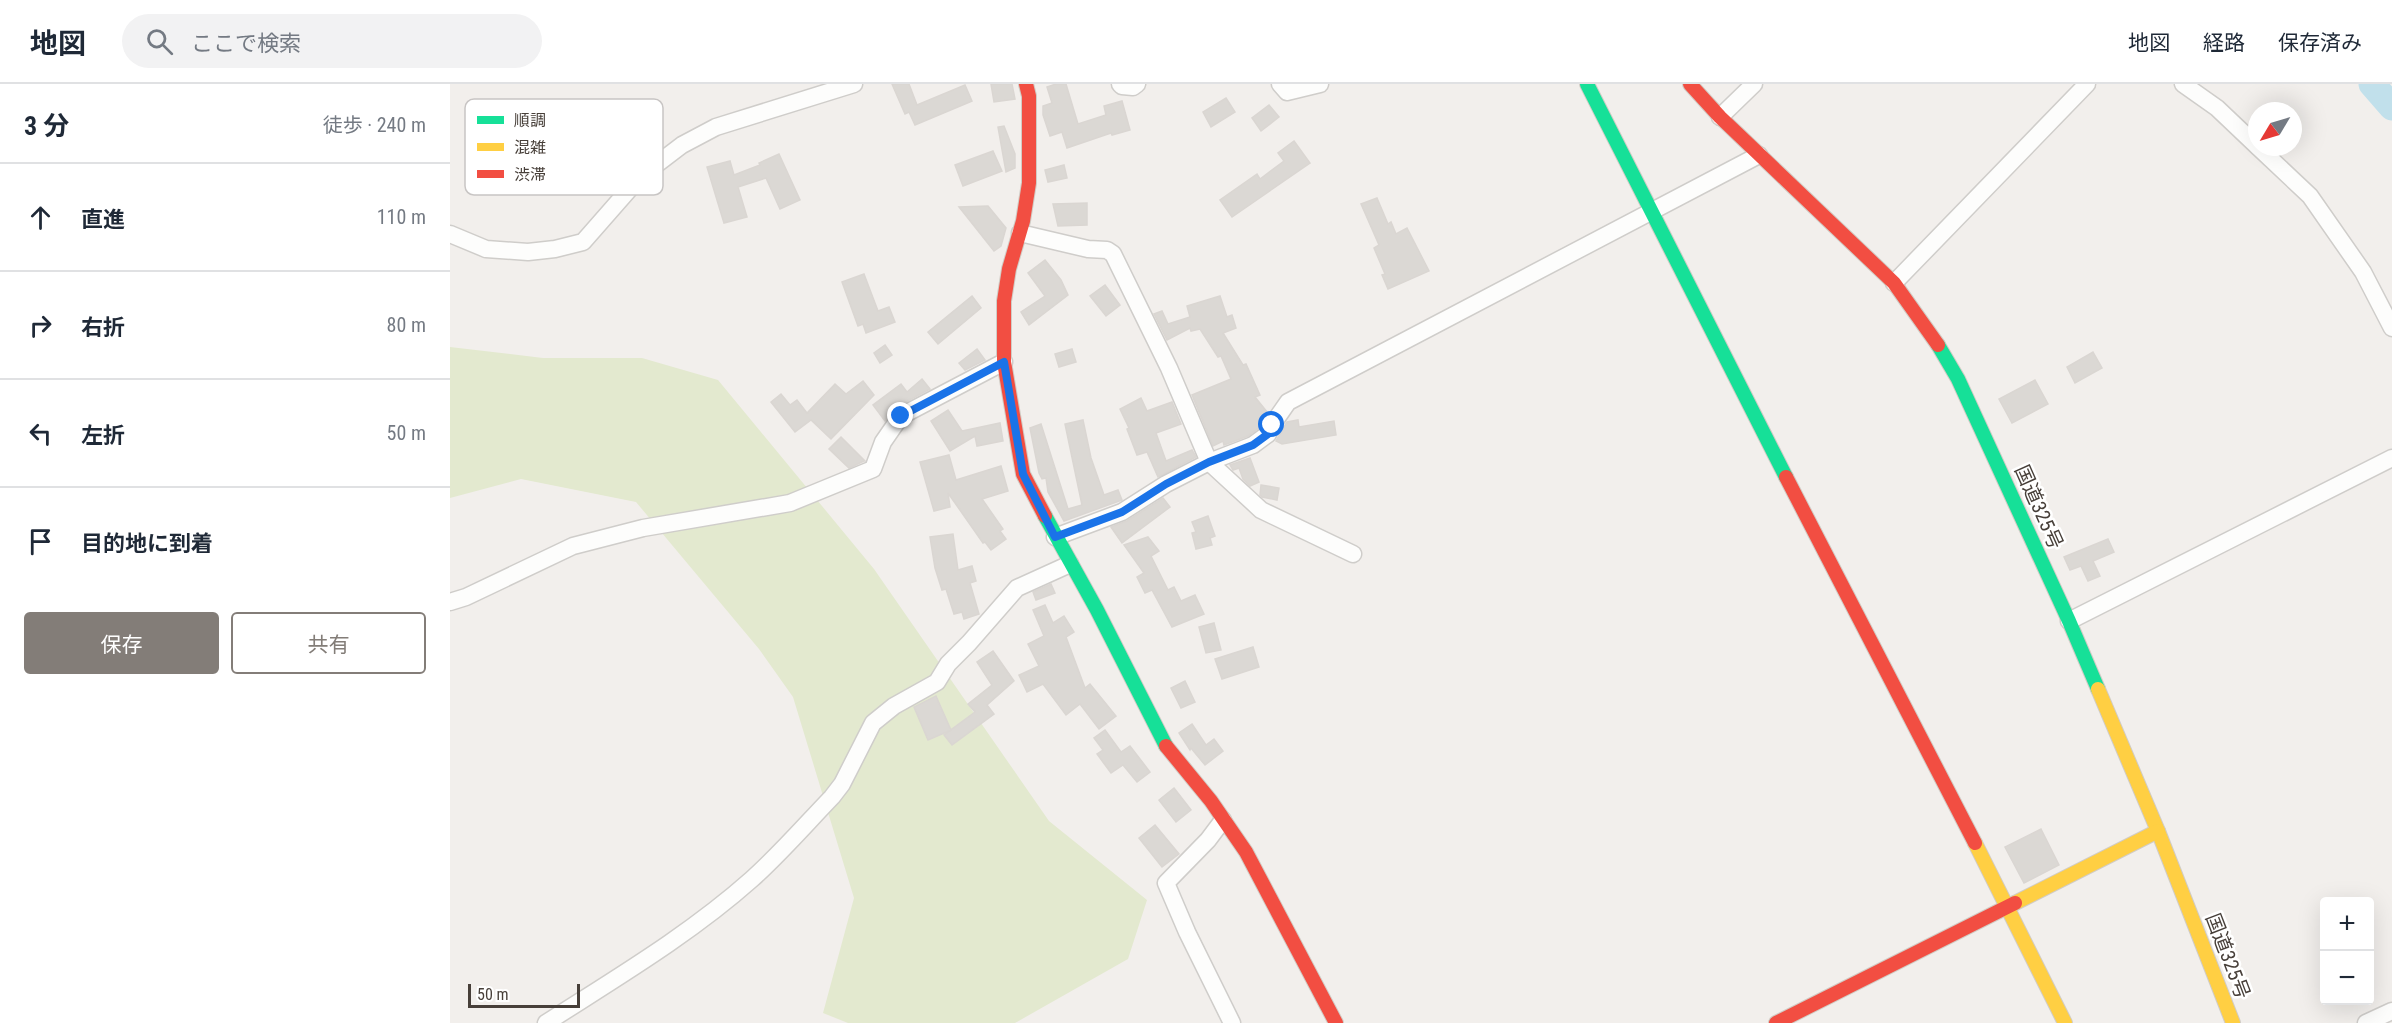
<!DOCTYPE html>
<html lang="ja">
<head>
<meta charset="utf-8">
<style>
  :root { --surface:#fff; --page:#f2f2f3; --text:#1f2937; --muted:#747a83; --line:#e0e1e3; --accent:#837d78 }
  body { margin:0; font-family:"Roboto Condensed","Noto Sans JP",sans-serif; background:var(--page); color:var(--text) }
  .controls { position:absolute; right:18px; bottom:18px; display:grid; overflow:hidden; border-radius:6px; box-shadow:0 6px 24px #0002 }
  .controls button { width:54px; height:54px; display:grid; place-items:center; padding:0; border:0; border-bottom:2px solid var(--line); background:var(--surface); color:var(--text); font:30px sans-serif }
  .compass { position:absolute; left:1798px; top:18px; width:54px; height:54px; border-radius:50%; background:var(--surface); box-shadow:0 6px 24px #0002; rotate:232deg }
  .scale { position:absolute; left:18px; bottom:15px; width:112px; box-sizing:border-box; padding-left:6px; border:3px solid #473f39; border-top:0; font-size:16px; line-height:21px; white-space:nowrap; color:#473f39; -webkit-text-stroke:4px #fff; paint-order:stroke }
  .stop { position:absolute; width:18px; height:18px; margin:-14px; border:4px solid #1a73e8; border-radius:50%; background:#fff }
  .stop.end { background:#1a73e8; border-color:#fff; box-shadow:0 2px 6px #0008 }
  .list { margin:0; padding:0; list-style:none }
  h2 { display:flex; justify-content:space-between; align-items:center; height:78px; margin:0; padding:0 24px; font-size:26px }
  h2 small { font-size:20px; font-weight:400; color:var(--muted) }
  .list li { display:grid; grid-template-columns:39px 1fr auto; gap:18px; align-items:center; box-sizing:border-box; height:108px; padding:0 24px; border-top:2px solid var(--line) }
  .list b { display:block; font-size:22px; white-space:nowrap }
  .list em { font-size:20px; font-style:normal; color:var(--muted) }
  .actions { display:flex; gap:12px; padding:18px 24px }
  .actions a { flex:1; padding:14px 0; border:2px solid var(--accent); border-radius:6px; text-align:center; font-size:21px; color:var(--accent) }
  .actions .main { background:var(--accent); color:#fff }
  .icon { flex:none; width:33px; height:33px; fill:none; stroke:currentColor; stroke-width:2; stroke-linecap:round; stroke-linejoin:round }
  .map { position:relative; flex:none; width:1942px; height:939px; overflow:hidden }
  header { display:flex; align-items:center; gap:36px; box-sizing:border-box; height:84px; padding:0 30px; background:var(--surface); border-bottom:2px solid var(--line) }
  header strong { font-size:28px }
  nav { display:flex; gap:33px; margin-inline-start:auto; font-size:21px }
  .search { width:420px; height:54px; background:var(--page); display:flex; align-items:center; gap:15px; box-sizing:border-box; padding:0 21px; border-radius:33px; color:var(--muted); font-size:22px }
  main { display:flex }
  aside { flex:1; background:var(--surface) }
  .map>svg:first-child { display:block }
</style>
</head>
<body>
<header>
<strong>地図</strong>
<div class="search"><svg class="icon" aria-label="search" viewBox="0 0 24 24"><circle cx="10" cy="10" r="6"/><path d="M15 15l6 6"/></svg>ここで検索</div>
<nav><a>地図</a><a>経路</a><a>保存済み</a></nav>
</header>
<main>
<aside>
<h2>3 分<small>徒歩 · 240 m</small></h2>
<ul class="list">
<li><svg class="icon" aria-label="ahead" viewBox="0 0 24 24"><path d="M12 20V5M6 11l6-6 6 6"/></svg><div><b>直進</b></div><em>110 m</em></li>
<li><svg class="icon" aria-label="right" viewBox="0 0 24 24"><path d="M7 20v-9h11M14 6l5 5-5 5"/></svg><div><b>右折</b></div><em>80 m</em></li>
<li><svg class="icon" aria-label="left" viewBox="0 0 24 24"><path d="M17 20v-9H6M10 6l-5 5 5 5"/></svg><div><b>左折</b></div><em>50 m</em></li>
<li><svg class="icon" aria-label="arrive" viewBox="0 0 24 24"><path d="M6 21V4h12l-3 4 3 4H6"/></svg><div><b>目的地に到着</b></div></li>
</ul>
<div class="actions"><a class="main">保存</a><a>共有</a></div>
</aside>
<div class="map">
<svg width="1942" height="939" viewBox="0 0 1942 939">
  <rect width="100%" height="100%" fill="#f2efec"/>
  <!-- green -->
  <polygon fill="#e3e9cf" points="0,263 93,274 192,274 268,296 424,485 599,737 697,816 678,875 565,939 398,939 373,929 404,814 343,613 309,565 186,418 71,395 0,414"/>
  <g fill="none" stroke-linecap="round" stroke-linejoin="round">
    <!-- river -->
    <polyline stroke="#c1e0eb" stroke-width="27" points="1922,0 1942,23"/>
  </g>
  <!-- building -->
  <g fill="#dbd8d4" stroke="#dad6d2" stroke-width="1.5">
    <polygon points="442,0 459,0 467,21 515,1 522,17 465,41 459,28 455,30"/>
    <polygon points="541,0 562,0 565,15 544,18"/>
    <polygon points="606,0 616,0 628,40 656,31 654,22 672,17 680,46 662,51 661,49 617,64 612,48 600,52 593,31 593,22 602,19 597,3"/>
    <polygon points="776,14 785,28 761,43 753,28"/>
    <polygon points="819,21 829,33 811,47 802,34"/>
    <polygon points="554,42 565,70 565,84 556,88 548,43"/>
    <polygon points="844,57 860,79 782,133 770,116 807,90 810,95 834,77 828,69"/>
    <polygon points="543,67 552,87 513,102 505,81"/>
    <polygon points="329,70 350,116 330,125 316,94 288,103 297,133 274,139 257,83 280,77 284,91 310,81 309,79"/>
    <polygon points="614,81 617,94 598,98 595,86"/>
    <polygon points="927,114 938,140 941,138 946,150 957,144 979,187 938,205 932,191 935,190 924,164 929,161 911,120"/>
    <polygon points="637,119 637,141 608,142 603,120"/>
    <polygon points="538,122 556,144 551,162 544,167 509,123"/>
    <polygon points="595,176 611,196 618,211 579,241 571,228 595,212 578,189"/>
    <polygon points="414,190 428,227 439,223 445,238 416,249 413,240 408,242 392,198"/>
    <polygon points="655,201 670,221 656,232 640,212"/>
    <polygon points="522,212 531,224 488,260 478,248"/>
    <polygon points="770,212 777,233 782,231 786,244 773,249 793,281 796,280 810,311 805,313 818,329 810,343 798,352 774,361 773,357 763,362 742,311 781,295 771,272 768,273 750,245 741,247 740,244 717,256 704,230 712,227 718,240 740,233 737,222"/>
    <polygon points="435,261 442,271 430,279 424,269"/>
    <polygon points="527,265 535,276 515,286 509,279"/>
    <polygon points="622,265 626,278 609,283 605,270"/>
    <polygon points="1643,268 1652,284 1625,299 1617,283"/>
    <polygon points="472,295 480,305 446,323 435,337 423,321 451,300 457,308"/>
    <polygon points="1585,296 1598,320 1562,339 1549,315"/>
    <polygon points="413,297 424,311 381,355 361,336 345,348 321,318 331,310 340,321 347,316 357,329 385,300 396,310"/>
    <polygon points="691,314 697,327 722,318 731,340 706,349 716,377 742,366 746,373 708,393 697,368 687,371 677,345 679,344 670,325"/>
    <polygon points="498,326 512,347 550,339 553,357 527,362 525,352 500,367 481,337"/>
    <polygon points="633,336 641,374 654,411 668,406 672,416 614,437 598,408 596,394 592,395 589,389 580,344 591,340 618,425 632,421 615,340"/>
    <polygon points="848,336 849,343 884,337 886,351 832,360 826,357 837,338"/>
    <polygon points="391,353 415,377 414,377 399,384 379,365"/>
    <polygon points="499,371 506,396 551,382 558,407 532,415 553,445 550,447 556,455 541,466 535,458 533,459 498,409 500,423 484,427 470,378"/>
    <polygon points="800,374 809,398 800,402 793,395 789,384 783,386 780,381"/>
    <polygon points="811,401 829,404 827,416 812,413 810,411"/>
    <polygon points="713,414 720,423 672,459 661,443 677,437"/>
    <polygon points="758,432 765,452 760,454 762,461 746,465 742,449 746,448 742,438"/>
    <polygon points="503,450 508,486 522,482 526,497 520,499 529,530 514,535 512,528 504,530 496,505 492,506 485,484 480,453"/>
    <polygon points="698,453 709,467 701,472 718,506 724,503 731,517 745,511 754,530 722,543 702,506 695,509 687,493 694,489 674,461"/>
    <polygon points="1658,455 1664,468 1643,477 1650,492 1638,497 1631,482 1620,486 1614,473"/>
    <polygon points="601,500 605,509 586,516 583,508"/>
    <polygon points="595,521 603,539 614,532 624,548 616,553 635,604 640,600 666,632 649,645 630,620 616,631 593,600 577,608 569,591 589,582 578,560 594,552 583,526"/>
    <polygon points="764,539 771,566 756,569 749,543"/>
    <polygon points="803,563 809,583 772,595 765,575"/>
    <polygon points="543,567 564,597 537,621 544,630 502,661 494,651 525,628 518,620 542,601 527,578"/>
    <polygon points="735,597 745,618 731,624 721,604"/>
    <polygon points="486,612 501,646 478,656 464,623"/>
    <polygon points="742,640 756,661 764,655 773,667 755,681 741,664 740,666 729,649"/>
    <polygon points="655,646 671,668 680,662 700,688 687,698 673,681 661,689 647,670 653,666 644,654"/>
    <polygon points="724,704 741,726 726,738 709,716"/>
    <polygon points="705,741 729,770 712,783 689,754"/>
    <polygon points="1591,745 1609,781 1574,799 1555,763"/>
  </g>
  <g fill="none" stroke-linecap="round" stroke-linejoin="round">
    <!-- street casing -->
    <g stroke="#cfcdca" stroke-width="19">
      <g id="street">
        <polyline points="670,0 672,2 683,3 687,0"/>
        <polyline points="830,0 837,8 870,0"/>
        <polyline points="1733,0 1767,24 1807,62"/>
        <polyline points="1270,33 1304,0"/>
        <polyline points="1808,63 1860,112 1913,188 1942,244"/>
        <polyline points="570,149 638,165 657,166 663,170 719,284 759,378 811,426 903,470"/>
        <polyline points="0,150 36,165 78,168 105,165 133,158 190,93 232,61 266,43 404,0"/>
        <polyline points="1444,199 1637,0"/>
        <polyline points="605,453 672,428 716,400 759,378 803,361 818,350 822,341 838,318 1309,71"/>
        <polyline points="0,518 16,513 123,462 193,444 340,419 423,385 433,358 451,332 554,278"/>
        <polyline points="1619,537 1942,374"/>
        <polyline points="773,736 758,756 716,799 737,848 782,939"/>
        <path d="M96,939c70,-45 143,-88 206,-144 28,-25 54,-55 80,-82l10,-13 31,-61 21,-17 43,-24 11,-18 21,-21 48,-55 53,-24"/>
        <polyline points="1916,939 1942,927"/>
      </g>
    </g>
    <!-- fast casing -->
    <g stroke="#d1ccc5" stroke-width="16">
      <g id="fast">
        <polyline points="1137,0 1336,393"/>
        <polyline points="1488,261 1508,295 1619,537 1648,605"/>
        <polyline points="595,432 647,526 716,662"/>
      </g>
    </g>
    <!-- slow casing -->
    <g stroke="#d1ccc5" stroke-width="16">
      <g id="slow">
        <polyline points="1648,605 1708,747 1783,939"/>
        <polyline points="1525,759 1615,939"/>
        <polyline points="1565,819 1708,747"/>
      </g>
    </g>
    <!-- jam casing -->
    <g stroke="#d1ccc5" stroke-width="16">
      <g id="jam">
        <polyline points="576,0 579,12 579,99 573,137 559,185 554,217 554,278 573,390 595,432"/>
        <polyline points="1240,0 1270,33 1444,199 1488,261"/>
        <polyline points="1336,393 1525,759"/>
        <polyline points="716,662 761,717 796,768 886,939"/>
        <polyline points="1326,939 1565,819"/>
      </g>
    </g>
    <!-- street -->
    <use href="#street" stroke="#fdfdfc" stroke-width="16"/>
    <!-- fast -->
    <use href="#fast" stroke="#16e098" stroke-width="14"/>
    <!-- slow -->
    <use href="#slow" stroke="#ffcf43" stroke-width="14"/>
    <!-- jam -->
    <use href="#jam" stroke="#f24e42" stroke-width="14"/>
  </g>
  <g fill="none" stroke-linecap="round" stroke-linejoin="round">
    <!-- route -->
    <polyline stroke="#1a73e8" stroke-width="8" points="451,332 554,278 573,390 605,453 672,428 716,400 759,378 803,361 818,350 822,341"/>
  </g>
  <g text-anchor="middle" dominant-baseline="central" stroke-width="5" stroke-linejoin="round" paint-order="stroke">
    <!-- street labels -->
    <g font-size="20" fill="#473f39" stroke="#fff">
      <text transform="translate(1589 423) rotate(66)">国道325号</text>
      <text transform="translate(1778 872) rotate(69)">国道325号</text>
    </g>
  </g>
  <!-- legend -->
  <rect x="15" y="15" width="198" height="96" rx="9" fill="#fff" stroke="#c8c5c4" stroke-width="1.5"/>
  <rect x="27" y="32" width="27" height="8" fill="#16e098"/>
  <rect x="27" y="59" width="27" height="8" fill="#ffcf43"/>
  <rect x="27" y="86" width="27" height="8" fill="#f24e42"/>
  <g font-size="16" fill="#473f39">
    <text x="64" y="42">順調</text>
    <text x="64" y="69">混雑</text>
    <text x="64" y="96">渋滞</text>
  </g>
</svg>
<div class="controls">
<button>+</button>
<button>−</button>
</div>
<svg class="compass" viewBox="-18 -18 36 36"><path d="M0-13l5 13h-10z" fill="#e53935"/><path d="M0 13l5-13h-10z" fill="#747a83"/></svg>
<div class="scale">50 m</div>
<div class="stop" style="left:822px;top:341px"></div>
<div class="stop end" style="left:451px;top:332px"></div>
</div>
</main>
</body>
</html>
